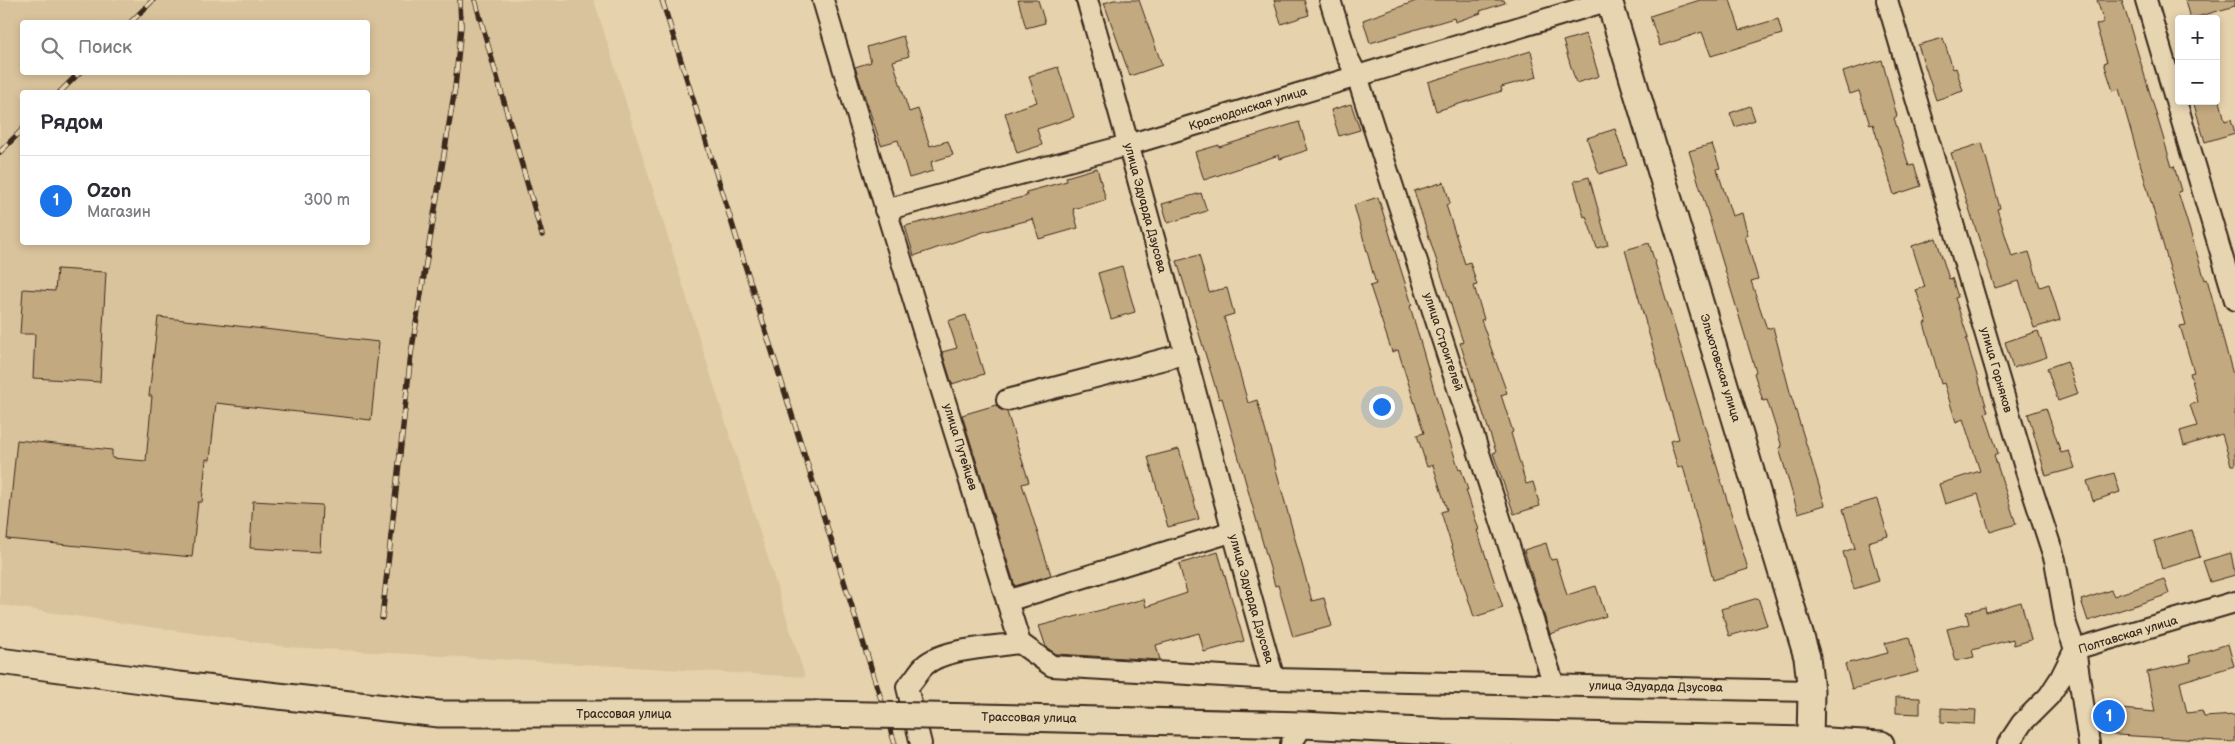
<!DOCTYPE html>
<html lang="ru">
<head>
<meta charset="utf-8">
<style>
  :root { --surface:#fff; --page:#f7f7f7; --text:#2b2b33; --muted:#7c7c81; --line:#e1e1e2; --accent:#1a73e8 }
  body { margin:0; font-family:"Balsamiq Sans",sans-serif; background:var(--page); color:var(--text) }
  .controls { position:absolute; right:15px; top:15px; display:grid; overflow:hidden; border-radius:5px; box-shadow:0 2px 8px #0003 }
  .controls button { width:45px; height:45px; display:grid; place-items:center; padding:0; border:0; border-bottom:1px solid var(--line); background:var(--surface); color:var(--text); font:25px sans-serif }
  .you { position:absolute; left:1381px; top:406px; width:18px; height:18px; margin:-12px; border:4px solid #fff; border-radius:50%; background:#1a73e8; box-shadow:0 0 0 8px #1a73e833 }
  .badge { display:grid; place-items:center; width:32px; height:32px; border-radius:50%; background:var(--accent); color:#fff; font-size:16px; font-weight:700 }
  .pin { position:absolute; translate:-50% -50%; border:2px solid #fff; box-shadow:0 1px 5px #0006 }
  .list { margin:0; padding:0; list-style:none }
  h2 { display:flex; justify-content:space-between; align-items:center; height:65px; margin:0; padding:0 20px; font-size:21px }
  h2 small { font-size:16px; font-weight:400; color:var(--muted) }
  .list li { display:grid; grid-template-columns:32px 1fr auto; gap:15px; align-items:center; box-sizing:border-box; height:90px; padding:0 20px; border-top:1px solid var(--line) }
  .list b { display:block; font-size:19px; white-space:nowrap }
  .list p { margin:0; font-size:16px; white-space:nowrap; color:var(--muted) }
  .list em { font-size:16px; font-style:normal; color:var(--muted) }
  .icon { flex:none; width:28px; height:28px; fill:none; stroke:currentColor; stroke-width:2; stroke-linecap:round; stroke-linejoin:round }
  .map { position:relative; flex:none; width:2235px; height:744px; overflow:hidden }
  .search { position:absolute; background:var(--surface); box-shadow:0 2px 8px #0003; left:20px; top:20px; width:350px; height:55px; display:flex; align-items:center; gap:12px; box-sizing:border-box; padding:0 18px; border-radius:5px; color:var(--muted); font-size:19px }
  .panel { position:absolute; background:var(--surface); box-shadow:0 2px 8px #0003; left:20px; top:90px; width:350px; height:155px; border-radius:5px }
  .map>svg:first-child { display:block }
</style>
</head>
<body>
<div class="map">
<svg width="2235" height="744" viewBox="0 0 2235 744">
  <rect width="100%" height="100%" fill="#e6d2ac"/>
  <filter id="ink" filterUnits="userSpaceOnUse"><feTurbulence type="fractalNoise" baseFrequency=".02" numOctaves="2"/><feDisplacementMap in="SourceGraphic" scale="10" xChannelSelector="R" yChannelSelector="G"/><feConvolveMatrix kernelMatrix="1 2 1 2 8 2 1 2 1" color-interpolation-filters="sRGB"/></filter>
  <g filter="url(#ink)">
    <!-- built -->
    <path fill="#d9c39c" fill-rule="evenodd" d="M0,0h594l211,677 -517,-30 -288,-42zM22,22h346v50h-346zM22,92h346v150h-346z"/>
    <!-- building -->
    <g fill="#c3a980" stroke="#3b2a1e">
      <polygon points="1018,0 1038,0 1045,23 1026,28"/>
      <polygon points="1114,0 1139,0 1162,65 1130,76 1104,3"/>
      <polygon points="1274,0 1304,0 1309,15 1281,24"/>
      <polygon points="1419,0 1504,0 1505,3 1480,11 1481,13 1455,22 1454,18 1370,43 1363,20"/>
      <polygon points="1700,0 1730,0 1740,30 1778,19 1782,34 1711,56 1702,32 1660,46 1650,16"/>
      <polygon points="2097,0 2122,0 2172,167 2174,166 2181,191 2178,192 2205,280 2207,279 2235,382 2235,465 2231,465 2222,434 2184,446 2180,431 2197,426 2190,405 2198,402 2190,373 2194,372 2180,326 2186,325 2119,89 2113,91 2104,63 2107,62 2096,25 2104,22"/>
      <polygon points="2185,0 2235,0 2235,6 2190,19"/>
      <polygon points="1586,34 1599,76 1576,83 1563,41"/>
      <polygon points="903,36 909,56 893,61 909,112 918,109 930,146 948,141 953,155 931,162 933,171 909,178 898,140 881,145 855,67 871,62 867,47"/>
      <polygon points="1943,38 1953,69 1956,68 1963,91 1936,100 1918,45"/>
      <polygon points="1531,51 1537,77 1501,87 1502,91 1436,111 1428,82"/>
      <polygon points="1882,60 1897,116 1894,118 1909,166 1914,165 1921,186 1894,195 1873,124 1870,125 1859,91 1850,94 1843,72"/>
      <polygon points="1058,67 1074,117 1037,129 1042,145 1017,153 1005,113 1037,102 1029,76"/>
      <polygon points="2193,101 2220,101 2225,121 2231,119 2235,133 2205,142"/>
      <polygon points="1351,104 1360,130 1339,136 1331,110"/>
      <polygon points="1750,106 1755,120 1735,127 1730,113"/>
      <polygon points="1299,122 1308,150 1280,159 1279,155 1204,180 1195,152 1219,145 1219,147"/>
      <polygon points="1615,129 1627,165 1599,174 1587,138"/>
      <polygon points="1982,143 2000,208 1997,209 2012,257 2029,252 2040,287 2049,284 2060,320 2034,328 2019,281 1995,288 1951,153"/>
      <polygon points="1712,144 1720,168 1717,169 1732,216 1742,213 1748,235 1745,236 1758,279 1751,281 1767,329 1773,327 1790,392 1825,505 1798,513 1779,448 1782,447 1767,400 1763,401 1754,373 1756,372 1689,151"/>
      <polygon points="1097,168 1106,200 1073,209 1078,228 1039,239 1033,219 983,232 914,256 905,226 1027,196 1026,192 1067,181 1066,177"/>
      <polygon points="1589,177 1608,245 1597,248 1586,216 1584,217 1574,181"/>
      <polygon points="1444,182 1450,203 1446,205 1465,264 1470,262 1477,285 1474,286 1484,319 1481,320 1507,393 1501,395 1513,432 1511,433 1526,484 1533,482 1540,506 1514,514 1493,453 1496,452 1460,343 1463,342 1414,191"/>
      <polygon points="1201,193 1207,211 1168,223 1162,204"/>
      <polygon points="1378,197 1412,305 1410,306 1441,414 1459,470 1461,469 1468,490 1466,490 1479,530 1477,530 1503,608 1474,617 1441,512 1447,510 1433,465 1427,467 1417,435 1424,433 1398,350 1392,352 1370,286 1376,284 1354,205"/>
      <polygon points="1936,238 1949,279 1952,278 1958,297 1955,298 1968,338 1966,339 1988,412 1985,413 1998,453 1994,455 2016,524 1990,532 1978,494 1945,504 1939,484 1980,471 1963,419 1956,422 1944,383 1941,384 1924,323 1927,322 1916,290 1925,287 1912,246"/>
      <polygon points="1649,243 1748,569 1713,580 1683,466 1678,468 1670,441 1679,439 1625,250"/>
      <polygon points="1199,255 1209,292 1227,288 1234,314 1224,317 1248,403 1257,400 1312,601 1324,598 1332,626 1293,637 1278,585 1275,586 1222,398 1219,399 1177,261"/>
      <polygon points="1122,266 1135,312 1111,319 1098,273"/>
      <polygon points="57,269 106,272 100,382 33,378 35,334 20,334 23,289 55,291"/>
      <polygon points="966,315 984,374 952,384 942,352 957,348 948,321"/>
      <polygon points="158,317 379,342 371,420 216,403 210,460 206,459 202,502 198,502 192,557 7,539 17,440 112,450 112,458 146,461 152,396 149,396"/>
      <polygon points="2038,331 2047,357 2013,368 2005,342"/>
      <polygon points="2067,361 2078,394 2058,401 2047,368"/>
      <polygon points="996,405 999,409 1007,412 1029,482 1022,484 1051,575 1015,586 962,415"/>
      <polygon points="2046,408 2061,453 2069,451 2075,468 2046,476 2028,414"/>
      <polygon points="1179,449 1199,519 1168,527 1148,457"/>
      <polygon points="2114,473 2120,492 2093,501 2087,481"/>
      <polygon points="1877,499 1888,536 1868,542 1879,581 1854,589 1843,552 1855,548 1843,509"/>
      <polygon points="253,501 322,505 320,552 250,548"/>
      <polygon points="2192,530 2200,557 2162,569 2154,541"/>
      <polygon points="1546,543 1551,560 1556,559 1567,595 1596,586 1606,616 1550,634 1524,550"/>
      <polygon points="1218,552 1244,641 1204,652 1199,633 1156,645 1160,660 1056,654 1046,647 1039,626 1144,599 1146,607 1187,593 1179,564"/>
      <polygon points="2231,553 2235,575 2210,582 2203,561"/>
      <polygon points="2164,579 2169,594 2088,621 2081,600 2111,590 2114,596"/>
      <polygon points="1758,598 1767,625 1729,636 1721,609"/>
      <polygon points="2021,602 2031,640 2014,645 2013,639 1972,650 1974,657 1956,661 1947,629 1969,624 1966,612 1985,607 1986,612"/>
      <polygon points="1909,637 1918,672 1852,689 1845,664 1888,653 1885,643"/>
      <polygon points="2228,644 2234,666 2180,682 2187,713 2202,711 2204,717 2235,715 2235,742 2100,734 2098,707 2155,712 2147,672 2191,662 2189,656"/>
      <polygon points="1896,697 1920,698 1920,714 1896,713"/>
      <polygon points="1941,708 1976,710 1975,724 1941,722"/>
    </g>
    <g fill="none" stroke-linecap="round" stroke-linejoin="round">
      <!-- minor casing -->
      <g stroke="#3b2a1e" stroke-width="24">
        <g id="minor">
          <path d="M823,0c63,215 131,429 197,643l32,23 222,13"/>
          <path d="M1087,0c67,225 122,453 187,679l537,12"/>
          <polyline points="1330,0 1347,56 1357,76 1554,685"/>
          <polyline points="1887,0 2026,471 2055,560 2066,624 2075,649 2089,744"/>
          <polyline points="2146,0 2235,300"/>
          <polyline points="885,210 1128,145 1610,0"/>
          <polyline points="1007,400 1184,354"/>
          <polyline points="1007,601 1231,532"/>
          <path d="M921,744l-14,-57c7,-6 11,-15 17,-21 19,-18 71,-19 96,-23"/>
          <polyline points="1291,744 1303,725"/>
          <polyline points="2008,744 2022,723 2049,696 2060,679 2075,649 2235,602"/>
        </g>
      </g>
      <!-- tertiary casing -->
      <g stroke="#3b2a1e" stroke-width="29">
        <g id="tertiary">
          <polyline points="1609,0 1807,657 1811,691 1810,740"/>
          <polyline points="0,661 179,685 439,714 814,714"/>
          <polyline points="981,717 1303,725 1441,732 1810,740 1881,744"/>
        </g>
      </g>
      <!-- minor -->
      <use href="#minor" stroke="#e7d5b2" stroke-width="20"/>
      <!-- tertiary -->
      <use href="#tertiary" stroke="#e7d5b2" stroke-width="25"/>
      <!-- rail casing -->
      <g stroke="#3b2a1e" stroke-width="5.5">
        <g id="rail">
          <polyline points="475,0 542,235"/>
          <polyline points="662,0 895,744"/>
          <polyline points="131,22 153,0"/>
          <polyline points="60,92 80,72"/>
          <polyline points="0,152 22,130"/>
          <polyline points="382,618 411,354 455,88 461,26 460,0"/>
        </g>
      </g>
      <!-- rail -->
      <use href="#rail" stroke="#e7d5b2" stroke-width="4" stroke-dasharray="11" stroke-linecap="butt"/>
      <!-- tertiary-bridge casing -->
      <g stroke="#3b2a1e" stroke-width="29" stroke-linecap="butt">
        <polyline id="tertiary-bridge" points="814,714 981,717"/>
      </g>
      <!-- tertiary-bridge -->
      <use href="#tertiary-bridge" stroke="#e7d5b2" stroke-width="25"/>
    </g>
  </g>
  <g text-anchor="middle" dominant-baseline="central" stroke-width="4" stroke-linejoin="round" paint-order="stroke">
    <!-- street labels -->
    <g font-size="12" fill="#3b2a1e" stroke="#e7d5b2">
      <text transform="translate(1248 109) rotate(-17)">Краснодонская улица</text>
      <text transform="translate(1145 208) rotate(75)">улица Эдуарда Дзусова</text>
      <text transform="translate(1443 342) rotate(72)">улица Строителей</text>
      <text transform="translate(1720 368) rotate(73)">Эльхотовская улица</text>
      <text transform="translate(1996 370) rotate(74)">улица Горняков</text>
      <text transform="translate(960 447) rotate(73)">улица Путейцев</text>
      <text transform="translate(1251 599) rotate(74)">улица Эдуарда Дзусова</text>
      <text transform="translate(2128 635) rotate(-17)">Полтавская улица</text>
      <text transform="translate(1656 687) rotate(1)">улица Эдуарда Дзусова</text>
      <text x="624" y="714">Трассовая улица</text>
      <text transform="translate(1029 718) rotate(1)">Трассовая улица</text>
    </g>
  </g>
</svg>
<div class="controls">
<button>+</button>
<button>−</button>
</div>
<div class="you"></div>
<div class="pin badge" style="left:2109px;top:716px">1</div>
<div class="search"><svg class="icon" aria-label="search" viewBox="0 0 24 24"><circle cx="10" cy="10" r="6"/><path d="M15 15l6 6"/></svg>Поиск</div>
<section class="panel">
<h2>Рядом<small></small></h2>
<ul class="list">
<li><span class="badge">1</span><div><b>Ozon</b><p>Магазин</p></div><em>300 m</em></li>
</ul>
</section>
</div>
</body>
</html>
